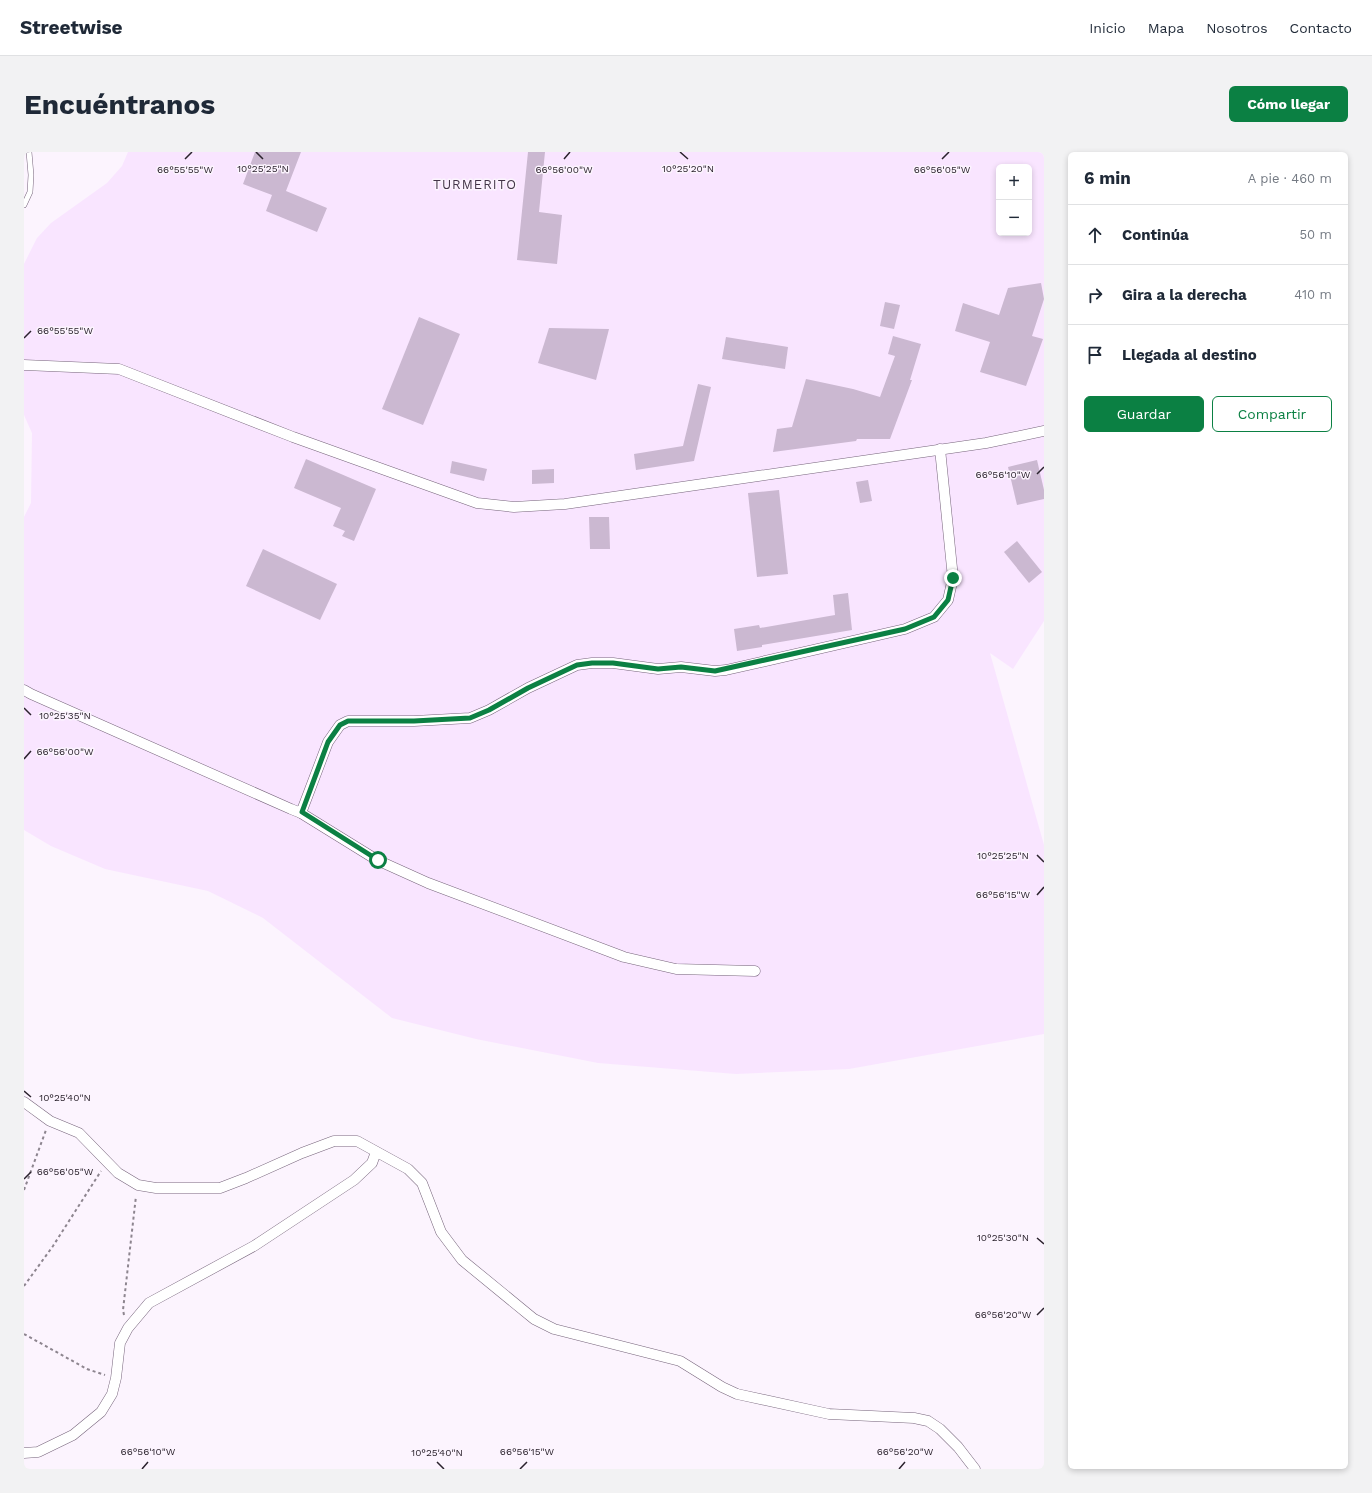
<!DOCTYPE html>
<html lang="es">
<head>
<meta charset="utf-8">
<style>
  :root { --surface:#fff; --page:#f2f2f3; --text:#1f2937; --muted:#747a83; --line:#e0e1e3; --accent:#0b8043 }
  body { margin:0; font-family:"Work Sans",sans-serif; background:var(--page); color:var(--text) }
  .controls { position:absolute; right:12px; top:12px; display:grid; overflow:hidden; border-radius:6px; box-shadow:0 2px 6px #0003 }
  .controls button { width:36px; height:36px; display:grid; place-items:center; padding:0; border:0; border-bottom:1px solid var(--line); background:var(--surface); color:var(--text); font:20px sans-serif }
  .stop { position:absolute; width:12px; height:12px; margin:-9px; border:3px solid #0b8043; border-radius:50%; background:#fff }
  .stop.end { background:#0b8043; border-color:#fff; box-shadow:0 1px 4px #0008 }
  .list { margin:0; padding:0; list-style:none }
  h2 { display:flex; justify-content:space-between; align-items:center; height:52px; margin:0; padding:0 16px; font-size:17px }
  h2 small { font-size:13px; font-weight:400; color:var(--muted) }
  .list li { display:grid; grid-template-columns:26px 1fr auto; gap:12px; align-items:center; box-sizing:border-box; height:60px; padding:0 16px; border-top:1px solid var(--line) }
  .list b { display:block; font-size:15px; white-space:nowrap }
  .list em { font-size:13px; font-style:normal; color:var(--muted) }
  .actions { display:flex; gap:8px; padding:12px 16px }
  .actions a { flex:1; padding:9px 0; border:1px solid var(--accent); border-radius:6px; text-align:center; font-size:14px; color:var(--accent) }
  .actions .main { background:var(--accent); color:#fff }
  .icon { flex:none; width:22px; height:22px; fill:none; stroke:currentColor; stroke-width:2; stroke-linecap:round; stroke-linejoin:round }
  .map { position:relative; flex:none; width:1020px; height:1317px; overflow:hidden; border-radius:6px }
  header { display:flex; align-items:center; gap:24px; box-sizing:border-box; height:56px; padding:0 20px; background:var(--surface); border-bottom:1px solid var(--line) }
  header strong { font-size:19px }
  nav { display:flex; gap:22px; margin-inline-start:auto; font-size:14px }
  .intro { display:flex; align-items:center; justify-content:space-between; box-sizing:border-box; height:96px; padding:0 24px }
  h1 { margin:0; font-size:28px }
  .button { padding:10px 18px; border-radius:6px; background:var(--accent); color:#fff; font-size:14px; font-weight:700 }
  main { display:flex; gap:24px; padding:0 24px }
  aside { flex:1; background:var(--surface); border-radius:6px; box-shadow:0 2px 6px #0003 }
  .map>svg:first-child { display:block }
</style>
</head>
<body>
<header>
<strong>Streetwise</strong>
<nav><a>Inicio</a><a>Mapa</a><a>Nosotros</a><a>Contacto</a></nav>
</header>
<div class="intro"><h1>Encuéntranos</h1><a class="button">Cómo llegar</a></div>
<main>
<div class="map">
<svg width="1020" height="1317" viewBox="0 0 1020 1317">
  <rect width="100%" height="100%" fill="#fcf4fe"/>
  <!-- built -->
  <path fill="#f9e5ff" fill-rule="evenodd" d="M104,0h916v469l-31,48 -23,-16 54,192v189l-195,35 -113,5 -138,-11 -122,-24 -84,-21 -129,-100 -55,-27 -103,-22 -54,-23 -27,-16v-313l7,-14 1,-70 -8,-18v-151l13,-26 14,-15 56,-40 15,-17zM975,15h30v66h-30z"/>
  <!-- building -->
  <g fill="#cbb8d1">
    <polygon points="231,0 277,0 262,39 303,56 293,80 242,59 248,43 219,32"/>
    <polygon points="504,0 521,0 515,60 538,63 533,112 493,108"/>
    <polygon points="1017,131 1020,147 1008,184 1019,187 1002,234 956,220 966,190 931,179 939,151 975,163 984,136"/>
    <polygon points="861,150 876,153 870,177 856,174"/>
    <polygon points="395,165 436,182 399,273 358,257"/>
    <polygon points="525,176 585,177 572,228 514,211"/>
    <polygon points="869,184 897,192 886,228 888,228 866,287 833,287 832,289 749,300 753,277 768,275 782,227 829,237 856,245 871,204 864,202"/>
    <polygon points="702,185 764,195 761,217 698,207"/>
    <polygon points="674,232 687,235 670,309 612,318 610,302 659,294"/>
    <polygon points="282,307 352,337 330,389 318,384 321,379 309,374 317,356 270,336"/>
    <polygon points="1013,308 1020,338 1020,347 993,353 984,315"/>
    <polygon points="428,309 463,317 460,329 426,321"/>
    <polygon points="530,317 530,331 508,332 508,318"/>
    <polygon points="844,328 848,349 836,351 832,330"/>
    <polygon points="755,338 764,422 733,425 724,341"/>
    <polygon points="565,365 585,365 586,397 566,397"/>
    <polygon points="993,389 1018,420 1005,431 980,400"/>
    <polygon points="239,397 313,432 296,468 222,434"/>
    <polygon points="824,441 828,478 738,493 738,495 713,499 710,477 735,473 736,476 811,463 809,443"/>
  </g>
  <g fill="none" stroke-linecap="round" stroke-linejoin="round">
    <!-- lane casing -->
    <g stroke="#76647b" stroke-width="6">
      <polyline id="lane" points="0,53 6,40 7,23 5,0"/>
    </g>
    <!-- street casing -->
    <g stroke="#76647b" stroke-width="11">
      <g id="street">
        <polyline points="0,213 95,217 269,285 453,351 490,355 541,352 962,291 1020,279"/>
        <polyline points="0,538 7,542 267,657 277,661 304,590 316,573 324,569 390,569 446,566 465,558 504,536 553,513 568,511 589,511 634,517 657,515 691,519 702,518 881,477 910,465 924,448 929,426 916,297"/>
        <polyline points="277,661 353,708 404,731 600,805 652,817 731,819"/>
        <polyline points="0,950 26,969 55,981 94,1021 114,1033 132,1036 196,1036 222,1026 278,1001 310,989 333,989 384,1017 398,1031 417,1080 438,1108 510,1167 530,1177 656,1209 698,1235 713,1242 805,1262 890,1266 904,1269 916,1277 934,1295 951,1317"/>
        <polyline points="0,1301 14,1300 49,1283 77,1260 88,1242 92,1226 96,1191 104,1176 125,1151 230,1094 330,1028 348,1011 352,1000"/>
      </g>
    </g>
    <!-- path -->
    <g stroke="#8d858f" stroke-width="2" stroke-dasharray="3 3" stroke-linecap="butt">
      <polyline points="0,1038 22,978"/>
      <polyline points="0,1134 29,1094 77,1019"/>
      <polyline points="100,1163 99,1158 112,1044"/>
      <polyline points="0,1182 63,1217 81,1223"/>
    </g>
    <!-- lane -->
    <use href="#lane" stroke="#fff" stroke-width="5"/>
    <!-- street -->
    <use href="#street" stroke="#fff" stroke-width="10"/>
  </g>
  <g fill="none" stroke-linecap="round" stroke-linejoin="round">
    <!-- route -->
    <polyline stroke="#0b8043" stroke-width="5" points="354,708 278,660 304,590 316,573 324,569 390,569 446,566 465,558 504,536 553,513 568,511 589,511 634,517 657,515 691,519 881,477 910,465 924,448 929,426"/>
  </g>
  <!-- ticks -->
  <path fill="none" stroke="#2a222c" stroke-width="1.5" d="M232,0l7,7M656,0l8,7M161,7l7,-7M540,7l6,-7M918,7l7,-7M0,186l7,-7M1013,322l7,-7M0,556l7,7M0,607l7,-8M1013,703l7,7M1013,743l7,-8M0,939l7,6M0,1027l7,-7M1013,1086l7,6M1013,1163l7,-7M413,1310l7,7M118,1317l6,-7M496,1317l7,-7M875,1317l6,-7"/>
  <g text-anchor="middle" dominant-baseline="central" stroke-width="3" stroke-linejoin="round" paint-order="stroke">
    <!-- quarter labels -->
    <g font-size="13" letter-spacing="1" fill="#433448" stroke="#fcf4fe">
      <text x="451" y="32">TURMERITO</text>
    </g>
  </g>
  <g font-size="10" text-anchor="middle" fill="#2a222c" stroke="#fcf4fe" stroke-width="3" stroke-linejoin="round" paint-order="stroke">
    <text x="239" y="20">10°25'25"N</text>
    <text x="664" y="20">10°25'20"N</text>
    <text x="161" y="21">66°55'55"W</text>
    <text x="540" y="21">66°56'00"W</text>
    <text x="918" y="21">66°56'05"W</text>
    <text x="41" y="182">66°55'55"W</text>
    <text x="979" y="326">66°56'10"W</text>
    <text x="41" y="567">10°25'35"N</text>
    <text x="41" y="603">66°56'00"W</text>
    <text x="979" y="707">10°25'25"N</text>
    <text x="979" y="746">66°56'15"W</text>
    <text x="41" y="949">10°25'40"N</text>
    <text x="41" y="1023">66°56'05"W</text>
    <text x="979" y="1089">10°25'30"N</text>
    <text x="979" y="1166">66°56'20"W</text>
    <text x="124" y="1303">66°56'10"W</text>
    <text x="503" y="1303">66°56'15"W</text>
    <text x="881" y="1303">66°56'20"W</text>
    <text x="413" y="1304">10°25'40"N</text>
  </g>
</svg>
<div class="controls">
<button>+</button>
<button>−</button>
</div>
<div class="stop" style="left:354px;top:708px"></div>
<div class="stop end" style="left:929px;top:426px"></div>
</div>
<aside>
<h2>6 min<small>A pie · 460 m</small></h2>
<ul class="list">
<li><svg class="icon" aria-label="ahead" viewBox="0 0 24 24"><path d="M12 20V5M6 11l6-6 6 6"/></svg><div><b>Continúa</b></div><em>50 m</em></li>
<li><svg class="icon" aria-label="right" viewBox="0 0 24 24"><path d="M7 20v-9h11M14 6l5 5-5 5"/></svg><div><b>Gira a la derecha</b></div><em>410 m</em></li>
<li><svg class="icon" aria-label="arrive" viewBox="0 0 24 24"><path d="M6 21V4h12l-3 4 3 4H6"/></svg><div><b>Llegada al destino</b></div></li>
</ul>
<div class="actions"><a class="main">Guardar</a><a>Compartir</a></div>
</aside>
</main>
</body>
</html>
